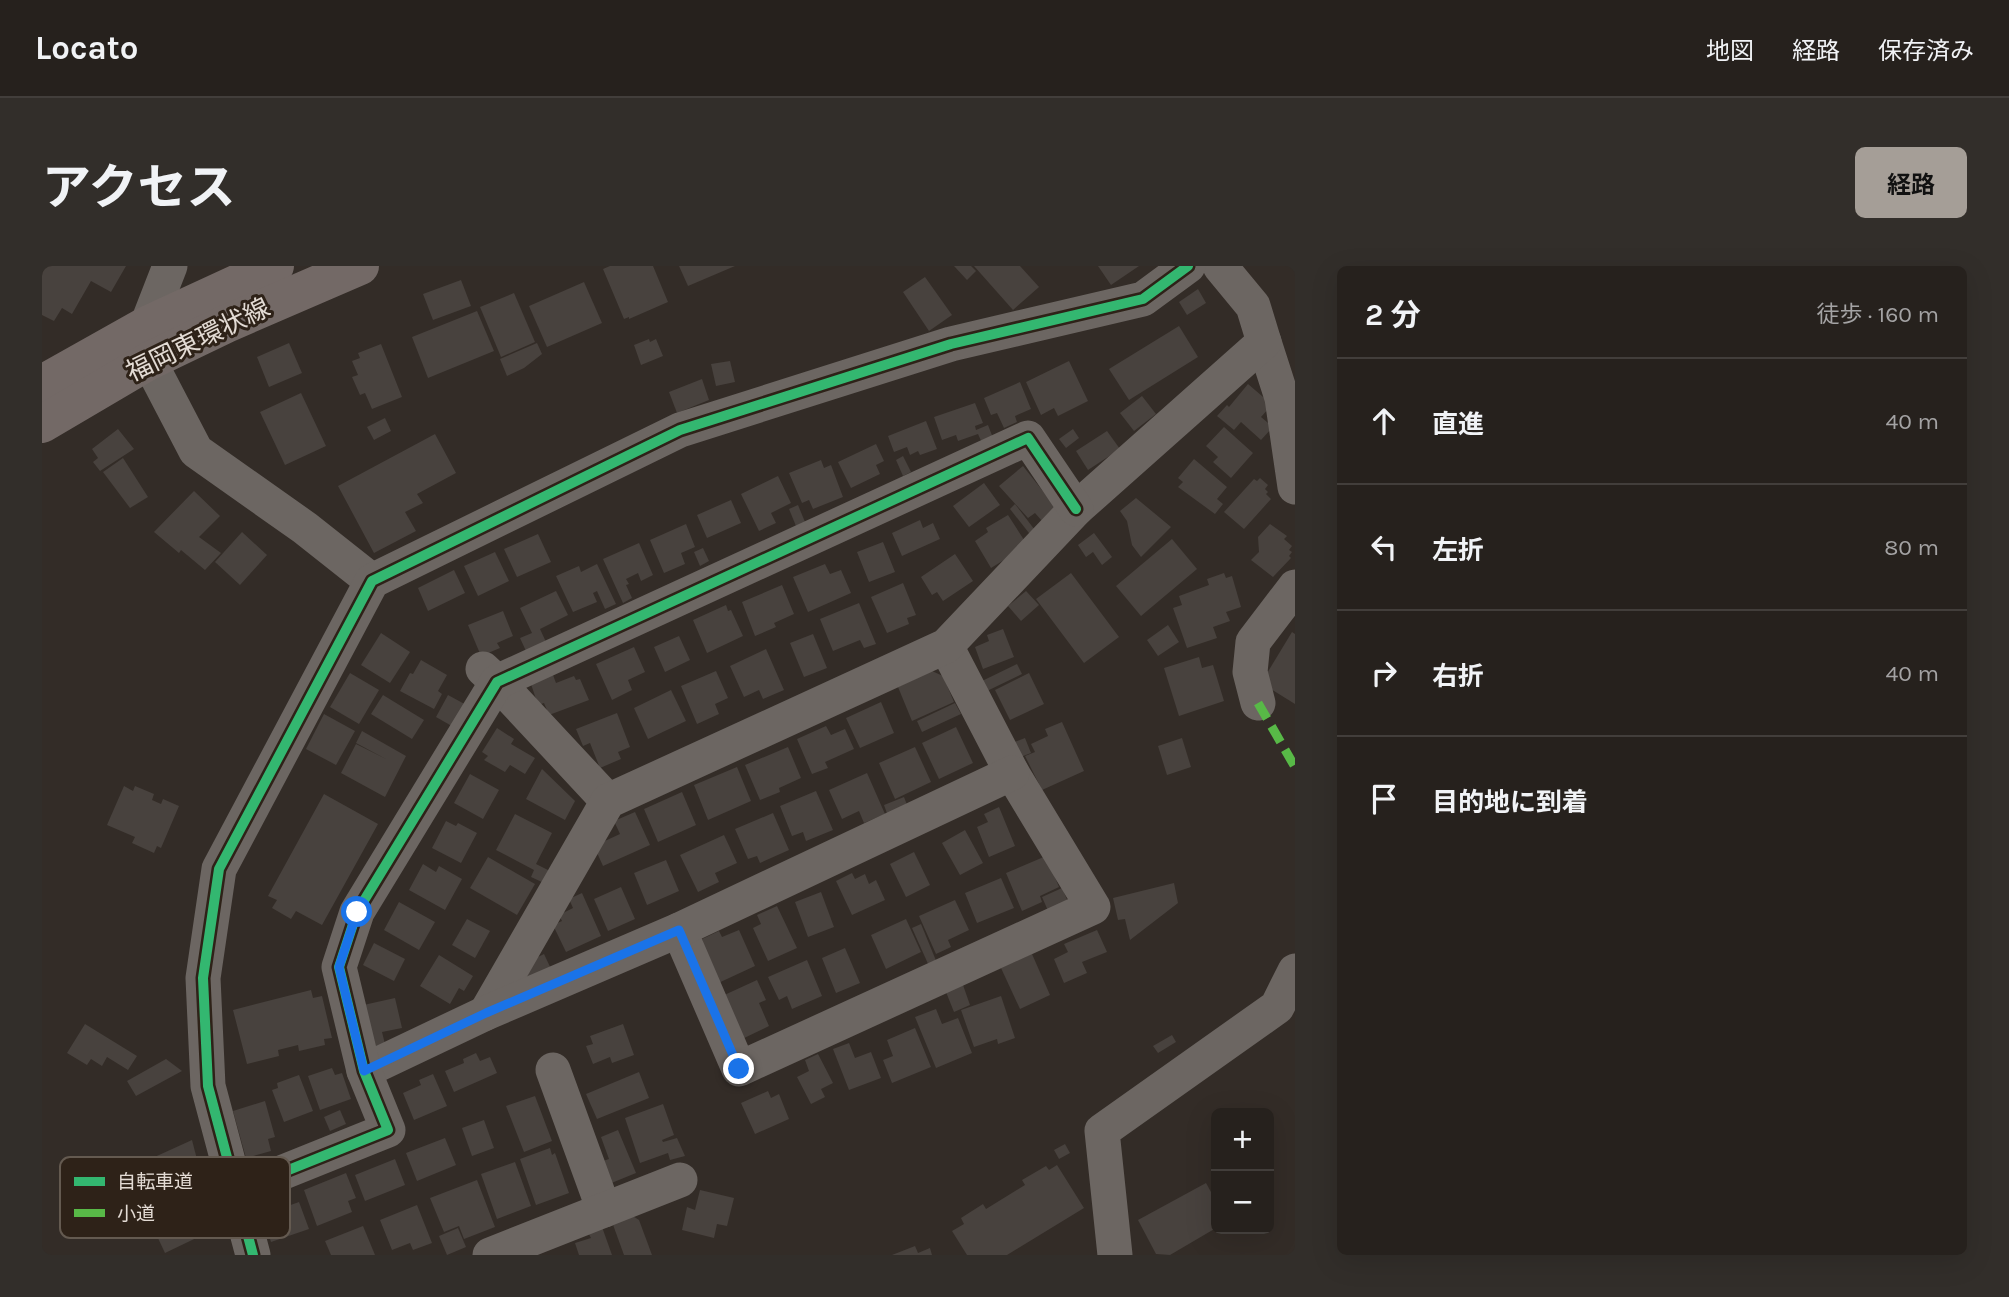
<!DOCTYPE html>
<html lang="ja">
<head>
<meta charset="utf-8">
<style>
  :root { --surface:#26211d; --page:#322e2a; --text:#f1f3f6; --muted:#a4a3a4; --line:#423e3b; --accent:#a59e97 }
  body { margin:0; font-family:Karla,"Noto Sans JP",sans-serif; background:var(--page); color:var(--text) }
  .controls { position:absolute; right:21px; bottom:21px; display:grid; overflow:hidden; border-radius:10px; box-shadow:0 7px 28px #0002 }
  .controls button { width:63px; height:63px; display:grid; place-items:center; padding:0; border:0; border-bottom:2px solid var(--line); background:var(--surface); color:var(--text); font:35px sans-serif }
  .stop { position:absolute; width:21px; height:21px; margin:-16px; border:5px solid #1a73e8; border-radius:50%; background:#fff }
  .stop.end { background:#1a73e8; border-color:#fff; box-shadow:0 2px 7px #0008 }
  .list { margin:0; padding:0; list-style:none }
  h2 { display:flex; justify-content:space-between; align-items:center; height:91px; margin:0; padding:0 28px; font-size:30px }
  h2 small { font-size:23px; font-weight:400; color:var(--muted) }
  .list li { display:grid; grid-template-columns:46px 1fr auto; gap:21px; align-items:center; box-sizing:border-box; height:126px; padding:0 28px; border-top:2px solid var(--line) }
  .list b { display:block; font-size:26px; white-space:nowrap }
  .list em { font-size:23px; font-style:normal; color:var(--muted) }
  .icon { flex:none; width:38px; height:38px; fill:none; stroke:currentColor; stroke-width:2; stroke-linecap:round; stroke-linejoin:round }
  .map { position:relative; flex:none; width:1253px; height:989px; overflow:hidden; border-radius:10px }
  header { display:flex; align-items:center; gap:42px; box-sizing:border-box; height:98px; padding:0 35px; background:var(--surface); border-bottom:2px solid var(--line) }
  header strong { font-size:33px }
  nav { display:flex; gap:38px; margin-inline-start:auto; font-size:24px }
  .intro { display:flex; align-items:center; justify-content:space-between; box-sizing:border-box; height:168px; padding:0 42px }
  h1 { margin:0; font-size:49px }
  .button { padding:18px 32px; border-radius:10px; background:var(--accent); color:#111; font-size:24px; font-weight:700 }
  main { display:flex; gap:42px; padding:0 42px }
  aside { flex:1; background:var(--surface); border-radius:10px; box-shadow:0 7px 28px #0002 }
  .map>svg:first-child { display:block }
</style>
</head>
<body>
<header>
<strong>Locato</strong>
<nav><a>地図</a><a>経路</a><a>保存済み</a></nav>
</header>
<div class="intro"><h1>アクセス</h1><a class="button">経路</a></div>
<main>
<div class="map">
<svg width="1253" height="989" viewBox="0 0 1253 989">
  <rect width="100%" height="100%" fill="#332c27"/>
  <!-- building -->
  <g fill="#48423e">
    <polygon points="0,0 84,0 69,26 49,15 30,48 20,42 12,55 0,49"/>
    <polygon points="568,0 611,0 626,36 587,53 587,51 582,53 561,3"/>
    <polygon points="637,0 693,0 646,20"/>
    <polygon points="912,0 929,0 934,5 925,14"/>
    <polygon points="932,0 978,0 997,21 971,44"/>
    <polygon points="1056,0 1097,0 1069,19"/>
    <polygon points="883,11 910,49 887,65 861,26"/>
    <polygon points="419,14 429,40 391,54 381,28"/>
    <polygon points="542,16 560,57 505,81 487,40"/>
    <polygon points="1156,23 1164,37 1145,49 1137,36"/>
    <polygon points="472,27 493,76 459,91 438,41"/>
    <polygon points="435,45 452,85 386,112 370,71"/>
    <polygon points="1137,60 1156,91 1087,134 1067,103"/>
    <polygon points="607,73 608,76 614,73 621,90 599,99 592,79"/>
    <polygon points="247,77 260,107 227,121 215,91"/>
    <polygon points="495,77 500,88 482,102 465,110 458,93"/>
    <polygon points="339,78 360,131 330,143 323,127 318,129 310,111 316,109 310,95 318,92 316,87"/>
    <polygon points="688,95 693,116 674,120 669,98"/>
    <polygon points="1027,95 1046,135 1016,150 1012,142 999,149 984,116"/>
    <polygon points="660,113 667,134 635,147 627,126"/>
    <polygon points="978,116 989,143 973,150 975,156 962,162 955,147 949,149 942,132"/>
    <polygon points="1206,118 1227,136 1227,142 1219,151 1231,161 1219,174 1199,156 1192,164 1175,150 1185,139 1187,141"/>
    <polygon points="259,127 284,180 243,199 218,146"/>
    <polygon points="1100,130 1114,148 1092,165 1078,147"/>
    <polygon points="933,137 941,157 933,160 934,164 946,159 951,172 940,177 936,168 916,175 914,169 900,174 892,151"/>
    <polygon points="343,152 349,165 332,174 325,161"/>
    <polygon points="884,155 895,183 878,189 876,185 868,189 865,181 852,186 846,170"/>
    <polygon points="1182,161 1211,187 1189,212 1171,196 1176,191 1164,180"/>
    <polygon points="76,163 92,183 58,205 51,196 56,192 50,183"/>
    <polygon points="1031,163 1037,172 1024,182 1017,173"/>
    <polygon points="1065,165 1078,183 1046,204 1034,185"/>
    <polygon points="393,168 414,207 375,228 381,237 363,246 374,265 332,287 296,220"/>
    <polygon points="834,178 842,195 834,199 838,208 809,222 796,196"/>
    <polygon points="861,190 869,206 861,210 854,194"/>
    <polygon points="81,192 106,231 88,242 61,206"/>
    <polygon points="1152,193 1185,221 1175,233 1181,238 1173,248 1136,221 1141,216 1136,212"/>
    <polygon points="779,194 782,202 789,199 801,231 771,243 767,234 760,237 747,207"/>
    <polygon points="981,200 1015,243 1000,255 993,247 986,252 957,220"/>
    <polygon points="736,210 749,237 729,247 734,257 717,265 699,228"/>
    <polygon points="1218,212 1226,219 1223,223 1226,226 1224,228 1229,233 1202,263 1182,246 1212,213 1215,215"/>
    <polygon points="942,217 958,239 927,261 911,240"/>
    <polygon points="152,225 178,250 157,271 179,287 163,304 139,284 137,287 112,266"/>
    <polygon points="1094,232 1129,261 1099,291 1090,279 1085,255 1078,245"/>
    <polygon points="689,234 699,257 665,272 655,249"/>
    <polygon points="973,238 999,272 994,276 968,243"/>
    <polygon points="756,239 763,256 754,260 747,243"/>
    <polygon points="966,249 984,277 975,286 949,302 933,275 946,266 944,262"/>
    <polygon points="878,254 881,262 891,257 898,273 860,290 850,267"/>
    <polygon points="644,258 653,281 639,287 643,298 622,307 608,274"/>
    <polygon points="1228,258 1245,270 1242,273 1250,280 1247,284 1250,286 1247,290 1249,292 1231,311 1209,294 1217,286 1216,271"/>
    <polygon points="200,266 225,289 198,319 173,296"/>
    <polygon points="1052,267 1070,291 1060,299 1051,286 1044,291 1036,279"/>
    <polygon points="496,268 509,296 475,311 462,283"/>
    <polygon points="1130,273 1155,303 1099,350 1074,320"/>
    <polygon points="841,276 853,306 827,316 815,286"/>
    <polygon points="597,277 611,309 599,315 596,307 584,313 587,318 584,319 590,332 581,337 561,293"/>
    <polygon points="661,282 667,295 658,300 652,286"/>
    <polygon points="453,286 467,315 436,330 422,300"/>
    <polygon points="913,288 931,315 901,335 895,326 890,329 879,311"/>
    <polygon points="555,298 574,338 563,343 555,325 551,327 555,336 531,346 514,310 537,300 539,306"/>
    <polygon points="783,298 788,308 799,304 809,327 766,346 751,311"/>
    <polygon points="412,304 423,327 386,345 376,322"/>
    <polygon points="1029,307 1077,371 1042,397 994,333"/>
    <polygon points="1182,307 1184,312 1190,310 1199,341 1184,346 1188,355 1171,361 1175,372 1145,382 1131,342 1140,339 1137,330 1167,319 1165,313"/>
    <polygon points="861,317 874,349 865,352 867,358 845,367 829,331"/>
    <polygon points="740,319 752,348 732,357 734,361 713,370 700,336"/>
    <polygon points="514,325 526,349 498,363 504,376 484,385 478,372 490,367 478,342"/>
    <polygon points="984,325 997,339 979,355 966,340"/>
    <polygon points="817,337 834,378 822,382 818,374 791,385 778,353"/>
    <polygon points="684,339 686,345 689,344 701,370 665,387 651,354"/>
    <polygon points="461,345 471,370 455,377 458,382 439,390 426,359"/>
    <polygon points="1126,359 1137,376 1116,390 1105,374"/>
    <polygon points="961,363 972,391 941,403 933,381 947,375 945,369"/>
    <polygon points="1250,366 1253,368 1253,438 1219,417"/>
    <polygon points="339,367 368,386 348,417 319,399"/>
    <polygon points="771,368 785,402 762,411 748,377"/>
    <polygon points="637,370 648,394 623,406 612,381"/>
    <polygon points="592,381 603,406 586,414 590,424 570,434 554,398"/>
    <polygon points="724,383 742,424 721,433 717,424 702,431 688,400"/>
    <polygon points="1157,391 1160,402 1171,399 1182,435 1137,450 1122,402"/>
    <polygon points="379,394 405,409 396,425 400,428 392,443 358,425 368,407 371,408"/>
    <polygon points="975,398 980,408 945,425 940,415"/>
    <polygon points="674,405 686,432 673,438 677,448 655,458 639,420"/>
    <polygon points="890,405 901,410 912,436 870,455 856,421"/>
    <polygon points="308,407 337,424 317,458 288,441"/>
    <polygon points="987,407 1002,438 968,454 953,424"/>
    <polygon points="511,409 514,417 532,410 534,414 538,413 547,434 507,449 502,437 496,439 489,418"/>
    <polygon points="629,424 644,455 606,473 592,442"/>
    <polygon points="341,429 382,454 370,473 329,448"/>
    <polygon points="406,429 428,441 415,463 394,451"/>
    <polygon points="839,436 852,467 818,482 804,452"/>
    <polygon points="913,437 919,448 880,466 875,455"/>
    <polygon points="575,447 588,481 576,486 579,493 558,502 548,477 541,480 534,463"/>
    <polygon points="282,448 313,465 294,499 264,483"/>
    <polygon points="1020,456 1042,505 1000,524 983,490 993,486 989,478 1006,470 1003,463"/>
    <polygon points="784,460 789,469 803,463 812,483 783,496 786,502 770,508 755,473"/>
    <polygon points="914,461 931,497 897,513 880,477"/>
    <polygon points="455,462 472,473 469,478 493,492 483,508 468,499 463,506 442,494 446,490 440,486"/>
    <polygon points="320,465 364,490 343,531 299,507 314,478 344,493 314,477"/>
    <polygon points="983,472 989,487 973,493 967,478"/>
    <polygon points="1140,472 1149,501 1125,509 1116,480"/>
    <polygon points="746,481 759,512 737,522 738,526 718,534 703,499"/>
    <polygon points="873,481 889,516 853,533 837,497"/>
    <polygon points="695,501 709,535 666,554 652,519"/>
    <polygon points="500,503 533,535 523,554 484,533"/>
    <polygon points="825,507 843,548 822,557 817,545 800,553 787,524"/>
    <polygon points="428,508 457,524 441,553 412,537"/>
    <polygon points="82,520 91,525 93,520 112,528 110,534 119,538 121,533 137,540 119,582 115,580 112,587 90,577 93,571 65,559"/>
    <polygon points="774,525 791,564 764,575 761,566 750,570 738,540"/>
    <polygon points="640,526 654,559 616,576 602,543"/>
    <polygon points="282,528 336,558 280,659 254,645 249,653 230,642 235,634 226,630"/>
    <polygon points="862,531 867,544 847,553 842,539"/>
    <polygon points="957,541 973,580 947,591 935,561 946,556 942,548"/>
    <polygon points="593,546 608,579 561,600 552,580 578,568 572,555"/>
    <polygon points="731,547 747,584 718,597 715,590 706,593 693,563"/>
    <polygon points="473,548 510,567 494,598 508,605 502,617 489,611 492,604 454,584"/>
    <polygon points="404,555 414,560 416,557 435,567 419,597 390,582"/>
    <polygon points="923,564 941,597 918,609 900,577"/>
    <polygon points="682,569 695,597 673,607 677,616 656,626 638,589"/>
    <polygon points="872,586 888,619 864,631 848,598"/>
    <polygon points="1004,590 1017,621 998,630 1000,636 980,645 964,607"/>
    <polygon points="446,591 493,618 475,649 428,622"/>
    <polygon points="624,594 637,625 605,639 592,607"/>
    <polygon points="381,598 394,606 397,600 420,613 403,644 367,624"/>
    <polygon points="810,607 813,613 823,608 827,618 834,614 843,634 810,649 794,615"/>
    <polygon points="959,612 972,642 935,657 923,627"/>
    <polygon points="1132,617 1136,637 1088,674 1083,653 1076,654 1071,632"/>
    <polygon points="579,621 593,653 566,665 552,633"/>
    <polygon points="1020,622 1027,638 1007,647 1000,631"/>
    <polygon points="779,626 792,661 766,671 753,636"/>
    <polygon points="540,627 559,670 524,686 511,659 520,655 517,649 531,642 527,633"/>
    <polygon points="913,634 927,664 906,674 909,681 894,688 877,650"/>
    <polygon points="357,636 393,656 377,684 342,664"/>
    <polygon points="735,640 755,682 726,695 711,662 719,658 715,649"/>
    <polygon points="425,653 448,665 433,692 410,679"/>
    <polygon points="864,653 879,686 844,703 829,669"/>
    <polygon points="879,658 895,697 887,700 870,662"/>
    <polygon points="697,664 713,700 672,719 660,673 677,665 680,671"/>
    <polygon points="1055,664 1065,686 1040,696 1045,707 1022,717 1012,693 1026,686 1022,678"/>
    <polygon points="332,677 363,693 352,715 321,699"/>
    <polygon points="803,682 818,717 794,727 780,692"/>
    <polygon points="502,688 510,705 487,716 482,698"/>
    <polygon points="990,688 1008,729 978,743 959,702"/>
    <polygon points="397,689 431,710 422,725 417,722 408,738 378,720"/>
    <polygon points="765,694 780,730 750,743 745,730 737,734 726,711"/>
    <polygon points="715,714 724,734 717,737 727,760 698,774 678,731"/>
    <polygon points="921,719 928,739 912,746 904,726"/>
    <polygon points="269,724 271,732 280,730 290,772 282,773 283,779 257,785 256,779 236,784 237,790 205,798 191,744"/>
    <polygon points="959,730 973,772 956,778 955,773 932,781 919,744"/>
    <polygon points="353,732 360,762 340,766 343,778 327,782 317,740"/>
    <polygon points="894,743 900,758 916,752 930,787 894,802 873,751"/>
    <polygon points="43,758 95,790 86,804 65,791 60,800 49,793 45,799 25,787"/>
    <polygon points="581,758 592,789 570,797 568,791 551,798 544,780 551,778 548,770"/>
    <polygon points="873,762 889,801 850,817 841,794 851,790 845,774"/>
    <polygon points="1130,769 1134,776 1116,787 1111,780"/>
    <polygon points="807,777 813,792 829,786 839,812 807,824 791,783"/>
    <polygon points="434,787 438,795 448,791 455,807 412,826 403,805 422,797 421,793"/>
    <polygon points="776,788 791,817 779,823 783,831 769,838 755,811 767,805 763,794"/>
    <polygon points="124,793 140,805 94,830 85,815"/>
    <polygon points="290,802 293,809 300,807 309,833 278,844 266,810"/>
    <polygon points="597,806 607,832 555,853 544,828"/>
    <polygon points="391,808 405,840 372,854 361,827 379,819 377,814"/>
    <polygon points="257,809 271,845 242,856 230,824 236,822 235,817"/>
    <polygon points="726,825 729,832 737,828 747,853 713,868 699,837"/>
    <polygon points="493,830 510,875 482,886 464,840"/>
    <polygon points="223,835 233,871 226,873 229,885 204,892 191,845"/>
    <polygon points="621,838 632,869 620,874 621,876 635,872 643,890 628,894 626,887 598,897 583,852"/>
    <polygon points="298,844 304,858 288,865 282,851"/>
    <polygon points="442,854 452,882 430,890 420,862"/>
    <polygon points="576,864 594,907 567,918 558,896 567,893 559,871"/>
    <polygon points="403,872 414,899 375,915 364,887"/>
    <polygon points="150,874 173,963 123,987 84,904"/>
    <polygon points="1023,878 1028,887 1017,893 1012,884"/>
    <polygon points="508,882 510,889 513,887 527,927 494,939 478,893"/>
    <polygon points="353,893 363,919 323,935 313,909"/>
    <polygon points="473,896 489,940 455,953 439,908"/>
    <polygon points="1015,899 1042,942 965,989 925,989 910,965 922,958 919,952 941,938 944,943 983,919 980,914 1004,900 1007,904"/>
    <polygon points="304,907 314,932 306,935 310,946 275,960 262,924"/>
    <polygon points="435,914 453,961 422,973 417,960 402,966 388,932"/>
    <polygon points="1164,917 1174,935 1174,962 1128,989 1114,988 1096,954"/>
    <polygon points="658,924 692,932 685,960 675,958 672,972 640,964 645,941 653,944"/>
    <polygon points="257,936 267,963 229,976 223,957 232,954 229,946"/>
    <polygon points="375,939 390,977 371,984 368,977 350,984 338,954"/>
    <polygon points="589,949 597,954 610,989 582,989 570,956"/>
    <polygon points="321,960 333,989 289,989 283,975"/>
    <polygon points="560,961 570,989 537,989 533,977 549,972 546,966"/>
    <polygon points="416,962 424,981 405,989 397,970"/>
    <polygon points="873,980 876,987 888,982 890,989 850,989"/>
  </g>
  <g fill="none" stroke-linecap="round" stroke-linejoin="round">
    <!-- minor -->
    <g stroke="#6c6662" stroke-width="35">
      <polyline points="128,0 105,59 107,95 154,185 263,262 330,315"/>
      <polyline points="1222,76 1240,132 1253,221"/>
      <polyline points="441,403 455,416 566,535"/>
      <polyline points="1216,437 1208,406 1211,376 1253,321"/>
      <polyline points="637,664 697,803 1051,641 970,507 904,380"/>
      <polyline points="444,747 566,535 904,380 1034,243 1222,76 1211,40 1178,0"/>
      <polyline points="511,804 562,944"/>
      <polyline points="322,805 444,747 637,664 970,507"/>
      <polyline points="194,925 346,864 322,805 297,701 315,646 455,416 986,172 1034,243"/>
      <polyline points="211,989 166,820 161,712 177,603 330,315 638,164 909,78 1101,33 1146,0"/>
      <polyline points="448,989 638,914"/>
      <polyline points="1073,989 1060,865 1235,741 1253,705"/>
    </g>
    <!-- primary -->
    <g stroke="#736966" stroke-width="38">
      <polyline points="0,118 105,59 233,0"/>
      <polyline points="0,158 107,95 184,58 318,0"/>
    </g>
    <!-- quiet -->
    <polyline stroke="#58b947" stroke-width="9" stroke-dasharray="18 9" stroke-linecap="butt" points="1216,437 1253,501"/>
    <!-- cycleway casing -->
    <g stroke="#2e2218" stroke-width="15">
      <g id="cycleway">
        <polyline points="194,925 346,864 322,805 297,701 315,646 455,416 986,172 1034,243"/>
        <polyline points="211,989 166,820 161,712 177,603 330,315 638,164 909,78 1101,33 1146,0"/>
      </g>
    </g>
    <!-- cycleway -->
    <use href="#cycleway" stroke="#33b770" stroke-width="10"/>
  </g>
  <g fill="none" stroke-linecap="round" stroke-linejoin="round">
    <!-- route -->
    <polyline stroke="#1a73e8" stroke-width="9" points="315,646 297,701 322,805 444,747 637,664 697,803"/>
  </g>
  <g text-anchor="middle" dominant-baseline="central" stroke-width="6" stroke-linejoin="round" paint-order="stroke">
    <!-- street labels -->
    <g font-size="26" fill="#e3dbd4" stroke="#2e2218">
      <text transform="translate(156 74) rotate(-26)">福岡東環状線</text>
    </g>
  </g>
  <!-- legend -->
  <rect x="18" y="891" width="230" height="81" rx="10" fill="#2e2218" stroke="#645a50" stroke-width="2"/>
  <rect x="32" y="911" width="31" height="9" fill="#33b770"/>
  <rect x="32" y="943" width="31" height="8" fill="#58b947"/>
  <g font-size="19" fill="#e3dbd4">
    <text x="75" y="922">自転車道</text>
    <text x="75" y="954">小道</text>
  </g>
</svg>
<div class="controls">
<button>+</button>
<button>−</button>
</div>
<div class="stop" style="left:315px;top:646px"></div>
<div class="stop end" style="left:697px;top:803px"></div>
</div>
<aside>
<h2>2 分<small>徒歩 · 160 m</small></h2>
<ul class="list">
<li><svg class="icon" aria-label="ahead" viewBox="0 0 24 24"><path d="M12 20V5M6 11l6-6 6 6"/></svg><div><b>直進</b></div><em>40 m</em></li>
<li><svg class="icon" aria-label="left" viewBox="0 0 24 24"><path d="M17 20v-9H6M10 6l-5 5 5 5"/></svg><div><b>左折</b></div><em>80 m</em></li>
<li><svg class="icon" aria-label="right" viewBox="0 0 24 24"><path d="M7 20v-9h11M14 6l5 5-5 5"/></svg><div><b>右折</b></div><em>40 m</em></li>
<li><svg class="icon" aria-label="arrive" viewBox="0 0 24 24"><path d="M6 21V4h12l-3 4 3 4H6"/></svg><div><b>目的地に到着</b></div></li>
</ul>
</aside>
</main>
</body>
</html>
